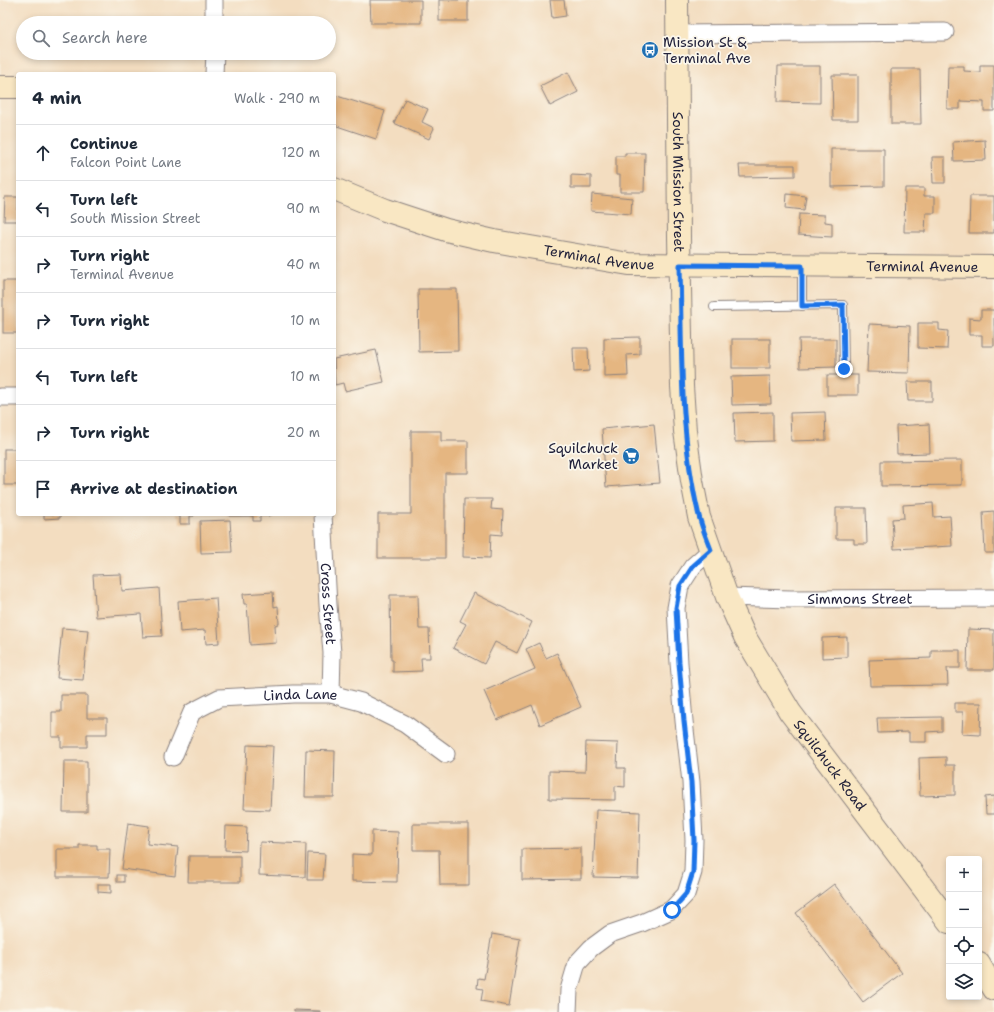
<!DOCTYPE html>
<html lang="en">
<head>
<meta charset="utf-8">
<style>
  :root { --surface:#fff; --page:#f2f2f3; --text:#1f2937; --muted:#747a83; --line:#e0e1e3 }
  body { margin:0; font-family:"Shantell Sans",sans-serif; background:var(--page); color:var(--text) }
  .controls { position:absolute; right:12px; bottom:12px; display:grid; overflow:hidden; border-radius:4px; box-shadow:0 2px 6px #0003 }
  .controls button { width:36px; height:36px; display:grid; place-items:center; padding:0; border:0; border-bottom:1px solid var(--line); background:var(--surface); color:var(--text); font:20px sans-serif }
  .stop { position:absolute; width:12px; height:12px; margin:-9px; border:3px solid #1a73e8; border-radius:50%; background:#fff }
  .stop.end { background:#1a73e8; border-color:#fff; box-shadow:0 1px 4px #0008 }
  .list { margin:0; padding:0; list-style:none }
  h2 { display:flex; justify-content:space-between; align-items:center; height:52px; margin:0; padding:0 16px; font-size:17px }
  h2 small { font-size:13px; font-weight:400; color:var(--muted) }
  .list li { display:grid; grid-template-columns:26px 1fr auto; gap:12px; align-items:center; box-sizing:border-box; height:56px; padding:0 16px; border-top:1px solid var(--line) }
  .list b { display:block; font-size:15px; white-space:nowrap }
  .list p { margin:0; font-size:13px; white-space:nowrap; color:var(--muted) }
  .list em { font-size:13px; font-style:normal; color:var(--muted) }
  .icon { flex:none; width:22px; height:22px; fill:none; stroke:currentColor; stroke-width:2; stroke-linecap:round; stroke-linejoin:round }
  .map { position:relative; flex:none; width:994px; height:1012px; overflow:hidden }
  .search { position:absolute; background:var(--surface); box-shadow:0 2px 6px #0003; left:16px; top:16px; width:320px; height:44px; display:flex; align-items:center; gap:10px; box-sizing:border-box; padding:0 14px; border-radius:22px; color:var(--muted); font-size:15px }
  .panel { position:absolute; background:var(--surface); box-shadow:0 2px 6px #0003; left:16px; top:72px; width:320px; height:444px; border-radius:4px }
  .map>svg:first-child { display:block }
</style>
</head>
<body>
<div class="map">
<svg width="994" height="1012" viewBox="0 0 994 1012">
  <rect width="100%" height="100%" fill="#fbf7ec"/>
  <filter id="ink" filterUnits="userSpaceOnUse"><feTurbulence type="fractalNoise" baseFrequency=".025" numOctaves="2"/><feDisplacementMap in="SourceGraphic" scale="8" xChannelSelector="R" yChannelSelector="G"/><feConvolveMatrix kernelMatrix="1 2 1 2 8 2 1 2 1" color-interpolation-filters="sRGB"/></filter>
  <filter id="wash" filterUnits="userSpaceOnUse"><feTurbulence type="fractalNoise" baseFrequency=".012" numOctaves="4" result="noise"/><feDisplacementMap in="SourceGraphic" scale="16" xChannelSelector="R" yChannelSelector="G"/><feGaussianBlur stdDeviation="0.9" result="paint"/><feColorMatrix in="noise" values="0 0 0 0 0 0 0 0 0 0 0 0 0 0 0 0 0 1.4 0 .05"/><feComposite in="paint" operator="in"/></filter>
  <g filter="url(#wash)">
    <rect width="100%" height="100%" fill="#f3ddc0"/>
    <g id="blocks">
      <!-- building -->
      <g fill="#e5b681">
        <polygon points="370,0 421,0 421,23 371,23"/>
        <rect x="439" y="0" width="29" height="21"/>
        <polygon points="550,0 564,0 566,16 552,18"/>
        <polygon points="980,65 994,65 994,111 984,111 984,102 960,101 960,109 947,109 948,66 964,66 964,71 980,72"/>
        <polygon points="778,66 820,66 820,103 777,102"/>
        <polygon points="891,69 920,69 921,124 891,124"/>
        <polygon points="568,72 578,92 550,106 540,86"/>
        <polygon points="832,75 858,75 858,120 833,120"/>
        <polygon points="337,96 385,111 376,139 334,125 334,105"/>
        <polygon points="405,99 428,109 422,122 434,128 429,139 394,123"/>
        <polygon points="985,140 986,160 954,161 953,142"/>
        <polygon points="831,149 884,149 884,186 831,187"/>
        <polygon points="625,153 645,153 644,192 620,192 620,175 616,175 616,156 625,156"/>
        <polygon points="932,157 945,157 945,183 933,183"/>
        <polygon points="739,165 795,165 795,176 740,177"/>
        <polygon points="571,175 591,176 591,188 571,188"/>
        <polygon points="905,188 924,188 924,196 935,196 935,213 926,213 925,232 904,232"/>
        <polygon points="592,194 632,198 631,214 591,211"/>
        <polygon points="787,194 806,196 804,210 786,208"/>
        <polygon points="970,196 994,196 994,233 969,233"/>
        <polygon points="5,197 18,197 18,221 4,221"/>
        <polygon points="799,214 825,215 825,222 832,223 832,237 798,235"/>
        <rect x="3" y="281" width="15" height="52"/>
        <polygon points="418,289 457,289 458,351 419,352"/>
        <polygon points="981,310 994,310 994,346 982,346 982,335 969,335 969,318 981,319"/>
        <polygon points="918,323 939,323 939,330 948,331 947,349 918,348"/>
        <polygon points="869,324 910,326 909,373 867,372"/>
        <polygon points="640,337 640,354 627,355 628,376 604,377 604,338"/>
        <rect x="732" y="339" width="38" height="29"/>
        <polygon points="799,339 836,339 836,367 800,368"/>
        <polygon points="573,348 588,348 589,371 574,372"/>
        <polygon points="376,350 384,382 345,391 343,383 335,385 334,359"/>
        <rect x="827" y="375" width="31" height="20"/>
        <polygon points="770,376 771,404 732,405 731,377"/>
        <polygon points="907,382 932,382 932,401 908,401"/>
        <polygon points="773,412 773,441 735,442 734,413"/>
        <polygon points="825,412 826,440 791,441 790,413"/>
        <polygon points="654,424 660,483 606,487 602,429"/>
        <polygon points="929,424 930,453 897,454 896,426"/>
        <polygon points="411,431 441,431 441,441 468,441 468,473 445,473 445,558 378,558 378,514 411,514"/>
        <rect x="4" y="449" width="14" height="36"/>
        <polygon points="962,460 962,485 881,486 881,461"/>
        <polygon points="464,499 492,499 491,509 503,510 502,535 491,534 490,558 463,557"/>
        <polygon points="933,503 934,517 950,516 952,546 894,549 892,519 904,518 903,505"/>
        <polygon points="836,508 866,508 867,544 854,544 854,539 836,539"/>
        <polygon points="994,511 994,553 985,553 983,512"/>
        <polygon points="44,514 60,514 60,518 44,519"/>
        <polygon points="177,514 194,514 194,516 190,516 190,524 180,524 180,516 177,516"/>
        <polygon points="229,514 270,514 270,516 260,516 260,521 253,521 253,516 229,516"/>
        <polygon points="230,520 232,552 201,553 200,521"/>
        <polygon points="121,574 122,591 159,588 162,636 143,637 141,614 96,617 93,575"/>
        <polygon points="273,592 274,607 278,606 279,624 275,625 276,643 250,645 247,604 244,604 243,594"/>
        <polygon points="474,593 532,622 517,653 495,642 484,664 453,648 466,624 460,621"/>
        <polygon points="390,595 418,595 419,629 429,629 430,658 421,658 422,671 393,672 393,660 391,660"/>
        <polygon points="216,598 219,643 206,644 205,630 180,632 178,601"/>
        <polygon points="62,628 88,630 83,680 57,678"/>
        <polygon points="968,629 994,630 994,670 967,670"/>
        <polygon points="847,637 847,657 822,658 822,638"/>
        <polygon points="539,643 546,658 557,653 581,707 540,725 532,705 497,720 484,691 535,669 526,649"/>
        <polygon points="931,650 960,650 960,668 947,668 948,685 870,686 869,660 931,658"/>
        <polygon points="61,695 87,695 87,718 107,718 107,734 87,734 87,747 61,747 61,737 52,737 52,712 61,712"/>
        <polygon points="955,703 981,703 980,735 962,734 963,712 955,712"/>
        <polygon points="942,717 942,731 926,732 926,742 909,742 909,732 878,733 877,718"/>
        <polygon points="586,742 618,743 617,768 625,768 625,787 615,786 615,800 549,799 549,771 585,772"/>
        <polygon points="247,745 273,746 270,810 244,809"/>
        <polygon points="306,750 335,751 334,797 305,797"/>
        <polygon points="946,757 946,765 955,765 955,795 920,796 919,758"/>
        <polygon points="64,761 87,761 87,812 63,812"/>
        <polygon points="994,796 994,814 986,814 985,797"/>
        <polygon points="596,810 640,812 638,878 593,877"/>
        <polygon points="128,823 149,826 147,844 178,847 175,876 122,869"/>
        <polygon points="413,824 469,824 469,885 440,885 439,850 413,850"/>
        <polygon points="226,826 247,827 246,851 225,850"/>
        <polygon points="372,831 398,832 397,882 352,881 352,854 372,855"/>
        <polygon points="260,842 306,844 305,877 259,875"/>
        <polygon points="79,845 97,845 97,849 110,849 109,877 57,877 57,849 79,849"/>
        <polygon points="581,848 581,879 522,880 522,849"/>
        <polygon points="308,853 325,854 323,880 307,880"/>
        <polygon points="189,856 240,856 240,882 188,882"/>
        <rect x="117" y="875" width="7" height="7"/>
        <polygon points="98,884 111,884 111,893 98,892"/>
        <polygon points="834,884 902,973 863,1002 796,913"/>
        <polygon points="492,934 520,939 509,1006 481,1001 483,989 477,988 478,978 484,979"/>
        <polygon points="294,1010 320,1011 320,1012 294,1012"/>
      </g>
    </g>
  </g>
  <g filter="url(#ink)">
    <use href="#blocks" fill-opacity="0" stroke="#8a807e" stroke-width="1"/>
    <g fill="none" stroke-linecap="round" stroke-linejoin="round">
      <!-- lane casing -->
      <g stroke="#8a807e" stroke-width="10">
        <g id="lane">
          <polyline points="802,266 802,306"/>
          <polyline points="714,307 843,305 844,369"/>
        </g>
      </g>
      <!-- street casing -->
      <g stroke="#8a807e" stroke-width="19">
        <g id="street">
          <polyline points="214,0 214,23"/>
          <polyline points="677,34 945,32"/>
          <polyline points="214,74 215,53"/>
          <polyline points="0,397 18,397"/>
          <path id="s1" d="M323,514l5,91 4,48 -1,41"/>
          <path id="s2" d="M727,597l64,2 203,-1"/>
          <path id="s3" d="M173,757l19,-45 27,-14 74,-4h38l30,8 44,22 41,30"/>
          <polyline points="568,1012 569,990 577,963 591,948 610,934 642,923 671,910 686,894 693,872 694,840 691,782 684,721 679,663 676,608 680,586 693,566 711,550"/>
        </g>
      </g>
      <!-- secondary casing -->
      <g stroke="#8a807e" stroke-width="24">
        <g id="secondary">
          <path id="s4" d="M677,0l2,237 3,149 3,45 7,50 7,36 28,80 18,40 45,75 159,210"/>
          <polyline points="0,87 18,87"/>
          <path id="s5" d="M334,189l51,21 61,20 48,11 135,23 365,3"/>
          <polyline points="979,964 994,989"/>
        </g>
      </g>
      <!-- lane -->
      <use href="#lane" stroke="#fff" stroke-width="8"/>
      <!-- street -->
      <use href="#street" stroke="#fff" stroke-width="17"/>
      <!-- secondary -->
      <use href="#secondary" stroke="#f9e7c3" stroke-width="22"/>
    </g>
  </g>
  <g fill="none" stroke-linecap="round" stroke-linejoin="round" filter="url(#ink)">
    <!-- route -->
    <path stroke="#1a73e8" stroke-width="5" d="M672,910l14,-16 7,-22 1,-32 -3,-58 -7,-61 -5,-58 -3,-55 4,-22 13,-20 18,-16c-4,-11 -9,-22 -12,-34 -20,-82 -17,-167 -19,-251l122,1v40l41,-1 1,64"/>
  </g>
  <!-- icons -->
  <defs>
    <g id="bus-disc" transform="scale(0.9)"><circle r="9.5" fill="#1f6fb2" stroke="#fbf7ec"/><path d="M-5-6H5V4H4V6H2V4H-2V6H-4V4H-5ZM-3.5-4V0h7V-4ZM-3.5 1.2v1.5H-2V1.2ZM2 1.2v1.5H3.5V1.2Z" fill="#fff"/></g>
    <g id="supermarket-disc" transform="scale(0.9)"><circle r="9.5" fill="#1f6fb2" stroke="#fbf7ec"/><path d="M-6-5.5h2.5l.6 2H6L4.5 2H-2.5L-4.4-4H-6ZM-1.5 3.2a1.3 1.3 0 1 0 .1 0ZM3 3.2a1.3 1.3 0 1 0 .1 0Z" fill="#fff"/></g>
  </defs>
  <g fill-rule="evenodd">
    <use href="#bus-disc" x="650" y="50"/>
    <use href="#supermarket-disc" x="631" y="456"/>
  </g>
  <g text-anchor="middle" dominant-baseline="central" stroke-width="3.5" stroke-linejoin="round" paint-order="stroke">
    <!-- poi labels -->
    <g font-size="14" fill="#22223b" stroke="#fbf7ec" text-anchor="start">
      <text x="663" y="42">Mission St &amp;<tspan x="663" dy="16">Terminal Ave</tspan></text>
      <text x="618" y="448" text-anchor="end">Squilchuck<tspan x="618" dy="16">Market</tspan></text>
    </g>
    <!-- street labels -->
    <g font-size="14" fill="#22223b" stroke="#fbf7ec">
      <text stroke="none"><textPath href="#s4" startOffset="182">South Mission Street</textPath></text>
      <text stroke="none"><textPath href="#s5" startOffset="275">Terminal Avenue</textPath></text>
      <text stroke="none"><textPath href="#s5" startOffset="599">Terminal Avenue</textPath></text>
      <text stroke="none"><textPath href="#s2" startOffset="133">Simmons Street</textPath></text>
      <text stroke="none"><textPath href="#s1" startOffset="90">Cross Street</textPath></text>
      <text stroke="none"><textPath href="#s3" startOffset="161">Linda Lane</textPath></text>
      <text stroke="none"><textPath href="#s4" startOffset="801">Squilchuck Road</textPath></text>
    </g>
  </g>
</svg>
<div class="controls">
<button>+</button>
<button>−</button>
<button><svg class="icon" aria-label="locate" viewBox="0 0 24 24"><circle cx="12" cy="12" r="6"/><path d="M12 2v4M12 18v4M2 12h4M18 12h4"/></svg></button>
<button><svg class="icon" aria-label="layers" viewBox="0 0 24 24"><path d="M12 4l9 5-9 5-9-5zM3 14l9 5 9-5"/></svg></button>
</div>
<div class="stop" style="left:672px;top:910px"></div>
<div class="stop end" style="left:844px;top:369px"></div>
<div class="search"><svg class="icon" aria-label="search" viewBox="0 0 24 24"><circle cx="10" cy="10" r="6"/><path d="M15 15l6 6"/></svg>Search here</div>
<section class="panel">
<h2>4 min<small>Walk · 290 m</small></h2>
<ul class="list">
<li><svg class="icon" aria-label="ahead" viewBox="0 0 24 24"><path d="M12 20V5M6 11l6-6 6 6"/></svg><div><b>Continue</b><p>Falcon Point Lane</p></div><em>120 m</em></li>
<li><svg class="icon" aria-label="left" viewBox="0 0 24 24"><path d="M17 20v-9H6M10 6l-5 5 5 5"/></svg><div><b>Turn left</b><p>South Mission Street</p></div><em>90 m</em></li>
<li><svg class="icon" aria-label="right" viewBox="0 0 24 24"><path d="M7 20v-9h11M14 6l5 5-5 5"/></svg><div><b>Turn right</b><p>Terminal Avenue</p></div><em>40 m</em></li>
<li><svg class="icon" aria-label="right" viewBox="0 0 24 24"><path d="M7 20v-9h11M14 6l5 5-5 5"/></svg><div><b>Turn right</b></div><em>10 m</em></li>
<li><svg class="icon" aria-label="left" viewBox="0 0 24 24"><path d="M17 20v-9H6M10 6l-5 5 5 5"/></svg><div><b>Turn left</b></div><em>10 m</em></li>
<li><svg class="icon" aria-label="right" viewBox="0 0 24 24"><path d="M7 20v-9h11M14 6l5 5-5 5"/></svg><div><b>Turn right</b></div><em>20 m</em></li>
<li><svg class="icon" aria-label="arrive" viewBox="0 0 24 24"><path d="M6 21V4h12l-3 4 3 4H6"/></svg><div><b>Arrive at destination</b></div></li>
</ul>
</section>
</div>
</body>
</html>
